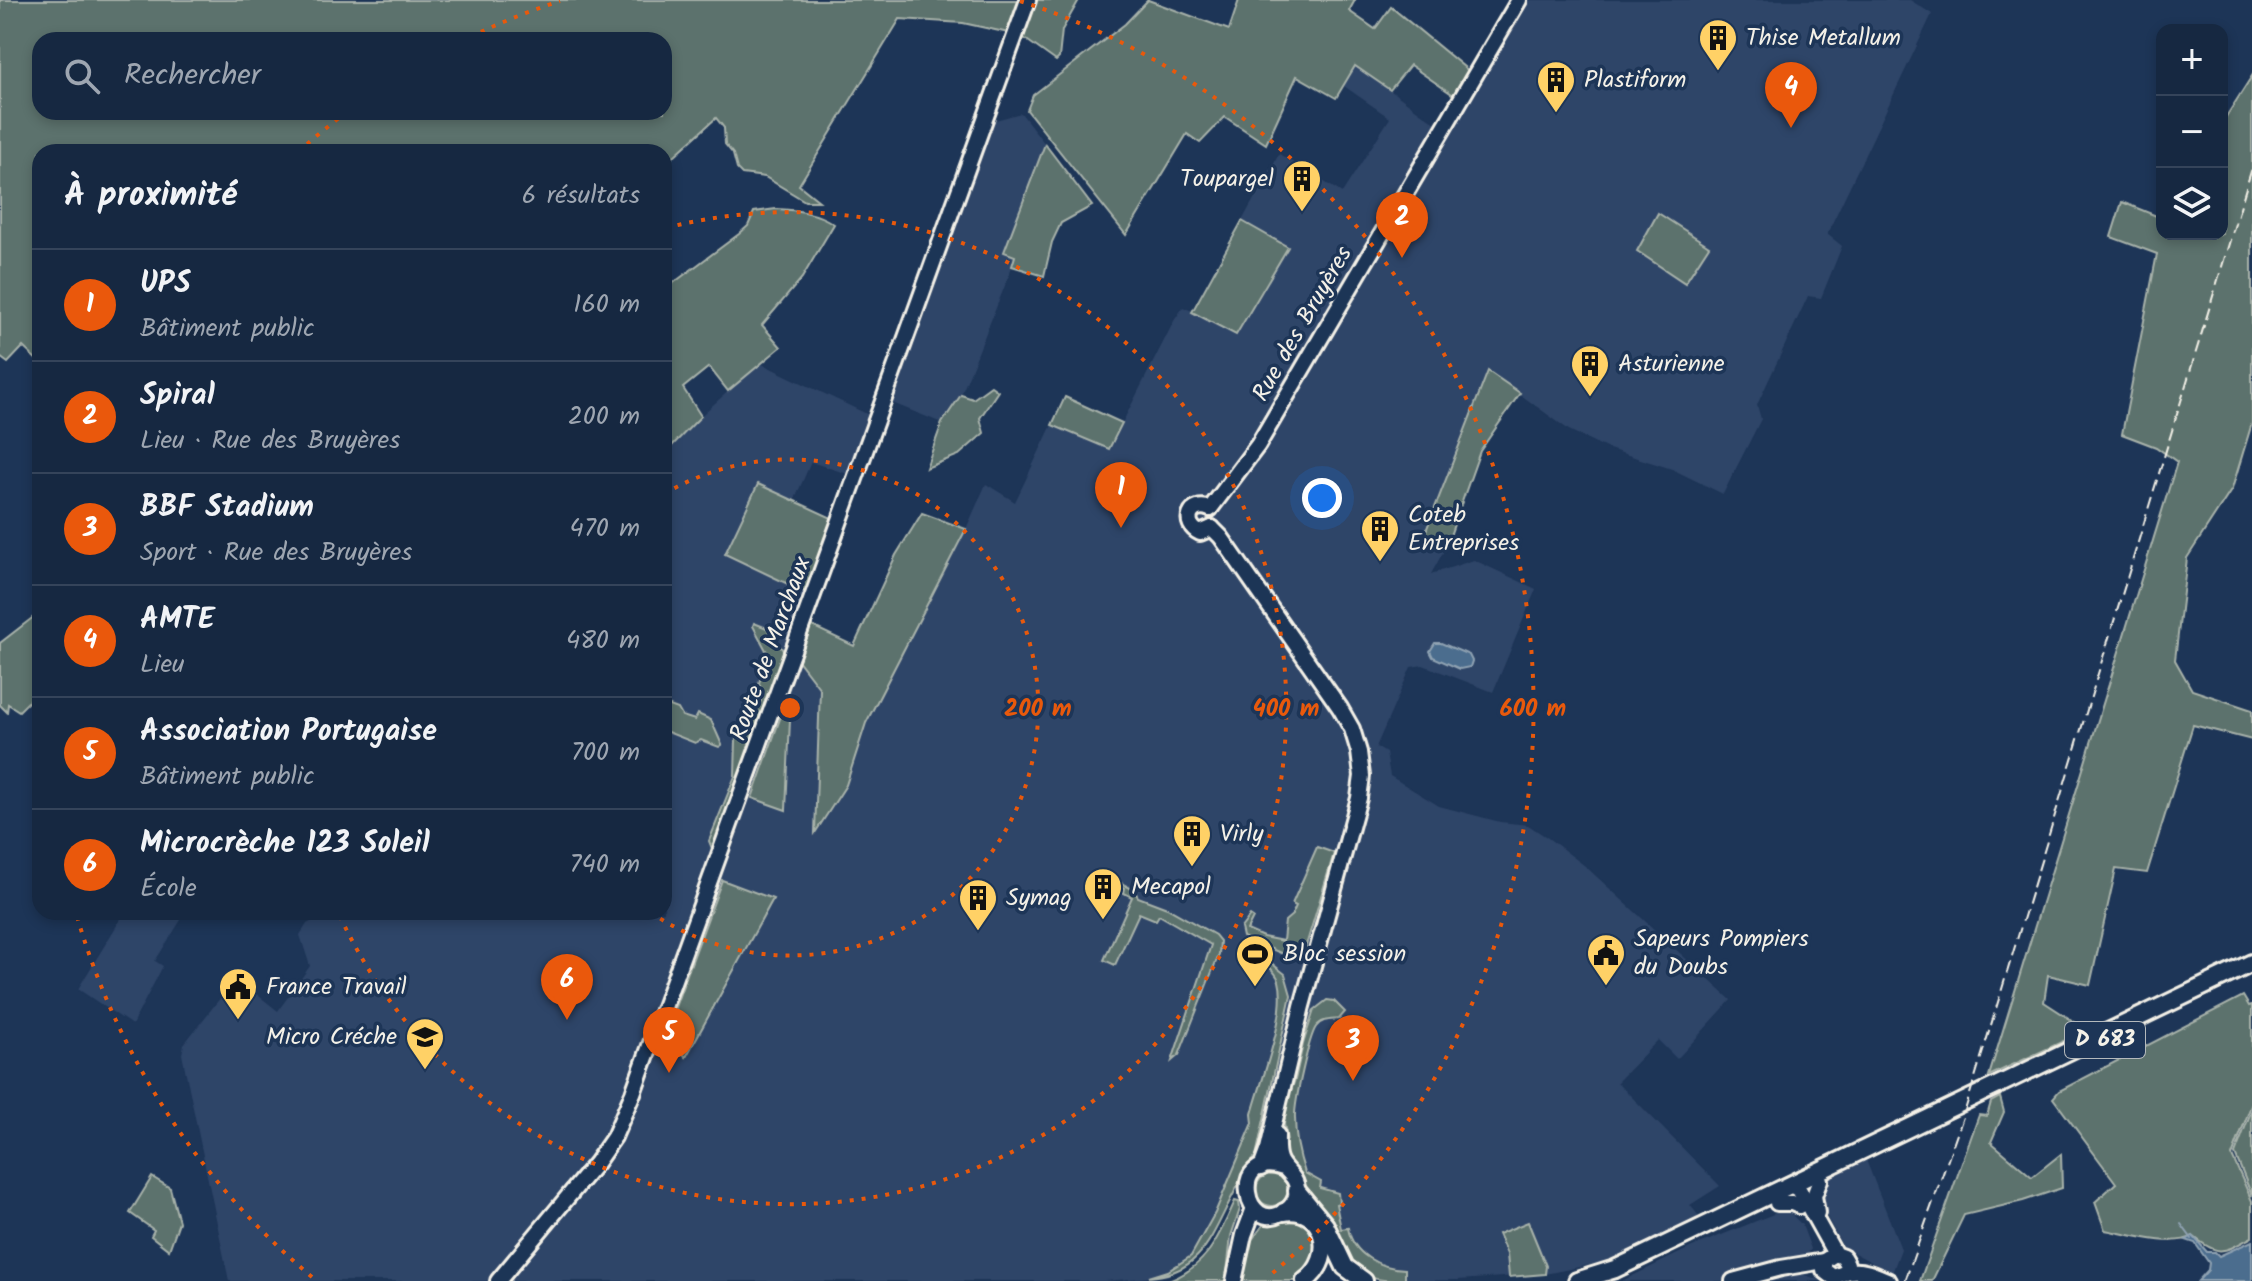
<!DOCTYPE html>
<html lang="fr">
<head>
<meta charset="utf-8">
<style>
  :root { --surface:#162841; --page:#23344c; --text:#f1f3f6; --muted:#9ea6b1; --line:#35445a; --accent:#ea580c }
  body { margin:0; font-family:Kalam,sans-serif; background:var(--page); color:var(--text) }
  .controls { position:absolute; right:24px; top:24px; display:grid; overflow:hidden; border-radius:16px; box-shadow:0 4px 12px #0003 }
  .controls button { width:72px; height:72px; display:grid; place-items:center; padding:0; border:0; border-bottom:2px solid var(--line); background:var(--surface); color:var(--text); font:40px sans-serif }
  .you { position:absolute; left:1322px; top:498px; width:28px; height:28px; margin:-20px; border:6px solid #fff; border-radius:50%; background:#1a73e8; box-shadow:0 0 0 12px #1a73e833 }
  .badge { display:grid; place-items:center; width:52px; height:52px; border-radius:50%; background:var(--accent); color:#fff; font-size:26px; font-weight:700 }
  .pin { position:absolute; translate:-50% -66px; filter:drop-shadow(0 2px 4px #0008) }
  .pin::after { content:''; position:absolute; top:42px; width:28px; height:24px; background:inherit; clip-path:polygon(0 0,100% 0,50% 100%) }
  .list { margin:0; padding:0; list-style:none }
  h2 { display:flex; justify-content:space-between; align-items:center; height:104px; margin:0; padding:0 32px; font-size:34px }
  h2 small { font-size:26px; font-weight:400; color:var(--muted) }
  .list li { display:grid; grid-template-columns:52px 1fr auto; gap:24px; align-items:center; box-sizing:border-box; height:112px; padding:0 32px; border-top:2px solid var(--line) }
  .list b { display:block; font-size:30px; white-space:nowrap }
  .list p { margin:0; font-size:26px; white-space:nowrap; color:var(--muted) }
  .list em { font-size:26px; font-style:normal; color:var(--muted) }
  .icon { flex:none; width:44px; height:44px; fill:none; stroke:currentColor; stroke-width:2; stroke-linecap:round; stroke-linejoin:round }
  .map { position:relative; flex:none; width:2252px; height:1281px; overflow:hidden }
  .search { position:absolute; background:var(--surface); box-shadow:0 4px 12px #0003; left:32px; top:32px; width:640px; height:88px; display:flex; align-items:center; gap:20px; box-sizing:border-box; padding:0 28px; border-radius:24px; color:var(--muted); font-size:30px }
  .panel { position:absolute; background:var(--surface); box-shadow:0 4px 12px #0003; left:32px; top:144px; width:640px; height:776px; border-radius:24px }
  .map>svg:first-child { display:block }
</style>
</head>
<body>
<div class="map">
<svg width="2252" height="1281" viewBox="0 0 2252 1281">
  <rect width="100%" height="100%" fill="#1d3557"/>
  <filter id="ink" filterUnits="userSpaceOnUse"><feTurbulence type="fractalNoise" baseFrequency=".0125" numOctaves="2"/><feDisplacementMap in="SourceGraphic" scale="16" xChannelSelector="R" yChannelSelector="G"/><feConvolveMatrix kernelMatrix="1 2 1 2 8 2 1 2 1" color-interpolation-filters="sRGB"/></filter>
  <g filter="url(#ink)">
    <!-- built -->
    <g fill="#2f4568">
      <polygon points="1513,0 1910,0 1932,14 1827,234 1842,246 1821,298 1808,296 1757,405 1761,419 1723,494 1672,469 1606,448 1569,430 1488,371 1424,536 1446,547 1431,574 1474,560 1536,589 1493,692 1423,665 1411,667 1376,747 1386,753 1390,776 1439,806 1500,822 1528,825 1548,838 1585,866 1731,1000 1677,1059 1658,1040 1617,1082 1720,1186 1690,1205 1698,1215 1696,1222 1618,1259 1545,1274 1458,1280 1381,1281 1364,1276 1279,1142 1262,1140 1256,1156 1241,1173 1235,1191 1206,1247 1193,1261 1167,1276 1105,1281 229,1281 182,1054 184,1044 236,978 278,1011 310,966 300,935 307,924 328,912 664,912 664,454 695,421 760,363 871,416 851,475 811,462 794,501 758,484 725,554 819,598 795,656 821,689 816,831 846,785 866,723 966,529 986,484 1015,502 1052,425 1109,449 1174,321 1183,307 1192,311 1279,154 1342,193 1390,118 1344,86 1355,65 1437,124"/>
      <polygon points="1021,113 1045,144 1004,251 1015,256 1010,273 961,395 942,423 890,402 992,121"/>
      <polygon points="125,912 186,912 155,961 163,966 132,1025 78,989"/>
      <polygon points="1866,1160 1901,1249 1892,1273 1843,1247 1819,1202 1821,1187 1828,1179"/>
      <polygon points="1786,1209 1802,1225 1811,1249 1807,1255 1796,1258 1799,1273 1823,1281 1622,1281 1692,1247"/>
    </g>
    <!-- green -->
    <g fill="#5c726d" stroke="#a8b2aa" stroke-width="2" fill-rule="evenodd">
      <path d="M0,0h1020l-11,33 -46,-10 -63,-4 -101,166 20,16h-14l-40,-24 -23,-3 -5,-5 -4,-15 -8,-10 -1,-16 -8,-10 -52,47v-13h-624v211l-17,-16 -15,16 -8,-6zM40,40h624v72h-624z"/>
      <polygon points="1034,0 1079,0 1062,30 1059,58 1056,61 1021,36"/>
      <polygon points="1148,0 1229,30 1239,0 1355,0 1349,11 1375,29 1391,7 1470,72 1455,96 1410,65 1390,90 1355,66 1336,98 1297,76 1266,144 1225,117 1200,143 1187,134 1126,235 1027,110 1033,95 1125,24"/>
      <polygon points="2252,76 2252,423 2232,489 2187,558 2175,660 2192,690 2252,710 2252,740 2193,725 2147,873 2116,869 2090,985 2048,975 2044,1002 2087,1030 1989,1076 2177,462 2156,447 2122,434 2157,254 2111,237 2122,202 2159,217 2162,213 2162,234 2222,234 2222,123"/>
      <polygon points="1045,144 1092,206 1061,223 1052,242 1044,276 1012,266 1015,256 1004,252"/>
      <path d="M776,209c21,1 40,3 58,15l-32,54 -40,47 19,22 -53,44 -19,-24 -26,21 18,28 -37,38v-164l75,-56 9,-8 6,-14z"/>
      <polygon points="1658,213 1709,246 1685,283 1637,251"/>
      <polygon points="1242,221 1288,247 1236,335 1192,312"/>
      <polygon points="1488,371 1520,393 1480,451 1446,547 1424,536"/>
      <polygon points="991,386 998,391 980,418 984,433 959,455 926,468 942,423 961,395 973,399"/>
      <polygon points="1065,397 1122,423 1109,449 1052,425"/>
      <polygon points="758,484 834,519 807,593 725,554"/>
      <polygon points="922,513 966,529 866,723 846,785 815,833 820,689 795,656 808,624 854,646 896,555"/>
      <polygon points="40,612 40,651 35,655 40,661 40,690 19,711 8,704 7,712 0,705 0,643"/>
      <polygon points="754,623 767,628 785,653 713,851 709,841 735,776 736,739 739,734 749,735 763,694 759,683 768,654 753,626"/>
      <polygon points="788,696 791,697 786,810 752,798"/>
      <polygon points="664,701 667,705 678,709 682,716 695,720 698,714 711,720 722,745 719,747 701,740 695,743 665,731 664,733"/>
      <polygon points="1317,847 1334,853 1305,949 1283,954 1243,937 1241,928 1250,916 1253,918 1247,930 1263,937 1283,941 1285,921 1292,915 1296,906 1292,904"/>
      <polygon points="1103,873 1134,890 1138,897 1167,908 1215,935 1220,941 1219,954 1179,1055 1172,1061 1211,945 1159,915 1156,920 1139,913 1115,965 1104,960 1132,897 1124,893 1125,888 1101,876"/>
      <polygon points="722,880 773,899 686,1057 683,1054 675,1007"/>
      <path d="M1265,958l20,16 6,21 -35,161c-14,13 -14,21 -22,37 -22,41 -31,80 -85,84l19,-6 23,-15 24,-43 38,-90 -1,-9c9,-34 36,-100 27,-133 -2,-8 -9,-13 -15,-19z"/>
      <path d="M2243,996l6,10 3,-1v98l-20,53 20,45v36c-28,15 -32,21 -59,-1 -19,12 -66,-2 -88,-6l-10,-28 21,-19 -63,-85 6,-7z"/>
      <path d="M1327,1000l7,1 11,11 -6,7c-9,1 -17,0 -23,8 -7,10 -22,77 -21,91 0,19 4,37 10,55l16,9 -1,6 18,5 1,10 -3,1 5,25 7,-1c5,27 32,40 57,41v12c-20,0 -35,-1 -52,-12l-73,-118 7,-11 -3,-16 4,-26 7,-18 8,-36 11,-34z"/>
      <polygon points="2000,1097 2004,1112 1991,1142 2032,1177 2061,1154 2062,1188 2023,1201 1964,1215 1932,1281 1920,1281 1979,1115 1987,1116 1991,1102"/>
      <polygon points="2252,1109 2252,1196 2235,1154"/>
      <circle cx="1272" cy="1190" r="16"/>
      <polygon points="152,1177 170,1188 179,1222 169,1250 151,1236 154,1230 130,1213"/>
      <path d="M1235,1201l4,1 1,7 -9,27 -5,45h-57c38,-15 50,-44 66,-80z"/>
      <polygon points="1290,1215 1310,1223 1319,1254 1297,1281 1240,1281 1251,1241 1264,1224"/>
      <polygon points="1528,1222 1546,1266 1545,1274 1509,1277 1507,1254 1498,1234"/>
    </g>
    <!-- water -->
    <g fill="#4b6d8e" stroke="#8fa2b2" stroke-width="2">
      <polygon points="1435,643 1441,643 1469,655 1472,661 1470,667 1460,669 1433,657 1430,651"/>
      <polygon points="2193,1236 2207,1252 2215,1252 2219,1256 2252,1241 2252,1281 2198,1281 2208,1270 2209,1263 2195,1243 2186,1240"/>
    </g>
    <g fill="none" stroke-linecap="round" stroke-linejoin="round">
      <!-- stream -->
      <polyline stroke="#8fa2b2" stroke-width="2" points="2181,1224 2192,1239"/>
      <!-- secondary casing -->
      <g stroke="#f4f1e8" stroke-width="20">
        <g id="secondary">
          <polyline points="1210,509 1258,445 1519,0"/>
          <path d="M1210,509c-20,-8 -29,15 -10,24l12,-5"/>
          <polyline points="1212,528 1221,537 1340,708 1352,729 1359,752 1362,776 1359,798 1302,1006 1268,1149 1261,1168"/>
          <path d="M1277,1135c0,8 -1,16 2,24 4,12 18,16 18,31 0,8 -5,17 -12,21 -41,27 -57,-62 -2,-43"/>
          <polyline points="1791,1185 1800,1191 1835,1254 1843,1257 1847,1264"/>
          <polyline points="1777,1203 1792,1203 1799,1206"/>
          <polyline points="1817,1213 1814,1196 1820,1180"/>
          <path d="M1824,1261v9l9,7c7,-1 10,-5 18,-6 13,-2 26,5 38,10"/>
          <polyline points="498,1281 596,1163 614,1137 633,1093 1028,0"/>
          <polyline points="1234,1281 1244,1235 1254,1208"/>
          <polyline points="1733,1281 1781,1268 1824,1261 1835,1254"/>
        </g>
      </g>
      <!-- primary casing -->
      <g stroke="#f4f1e8" stroke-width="22">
        <g id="primary">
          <polyline points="1297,1191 1325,1225 1345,1267 1364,1281"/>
          <path d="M1284,1212c42,-7 53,47 21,69"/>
          <polyline points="1577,1281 1615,1269 2252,963"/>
        </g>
      </g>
      <!-- secondary -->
      <use href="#secondary" stroke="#1d3557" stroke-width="14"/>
      <!-- primary -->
      <use href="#primary" stroke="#1d3557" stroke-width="16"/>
      <!-- rail -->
      <polyline stroke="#f4f1e8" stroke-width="2" stroke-dasharray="12 6" stroke-linecap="butt" points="1905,1281 1963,1117 2252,168"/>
    </g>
  </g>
  <!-- distance rings -->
  <g fill="none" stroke="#e8590c" stroke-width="4" stroke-dasharray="4 8">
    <path d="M664 494A248 248 0 1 1 650 912"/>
    <path d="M666 228A496 496 0 1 1 339 914"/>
    <path d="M312 1277A743 743 0 0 1 76 913M298 152A743 743 0 0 1 343 115M470 37A743 743 0 0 1 560 1M1020 1A743 743 0 0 1 1268 1277"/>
  </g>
  <!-- icons -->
  <defs>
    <g id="building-pin" transform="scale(2)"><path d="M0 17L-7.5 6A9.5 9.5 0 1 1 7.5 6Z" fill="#ffd166" stroke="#1d3557"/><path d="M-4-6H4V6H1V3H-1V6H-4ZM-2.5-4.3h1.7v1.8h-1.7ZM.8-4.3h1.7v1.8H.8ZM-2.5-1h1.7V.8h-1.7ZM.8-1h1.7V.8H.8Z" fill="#111"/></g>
    <g id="civic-pin" transform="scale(2)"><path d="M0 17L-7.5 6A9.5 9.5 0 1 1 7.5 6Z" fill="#ffd166" stroke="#1d3557"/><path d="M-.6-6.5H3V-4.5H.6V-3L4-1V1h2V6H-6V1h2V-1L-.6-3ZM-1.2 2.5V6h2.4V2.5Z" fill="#111"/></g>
    <g id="stadium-pin" transform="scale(2)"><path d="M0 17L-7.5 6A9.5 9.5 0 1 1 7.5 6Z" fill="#ffd166" stroke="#1d3557"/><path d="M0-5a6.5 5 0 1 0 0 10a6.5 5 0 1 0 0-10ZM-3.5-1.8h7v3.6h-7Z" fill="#111"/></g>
    <g id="school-pin" transform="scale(2)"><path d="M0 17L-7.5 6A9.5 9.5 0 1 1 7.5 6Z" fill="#ffd166" stroke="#1d3557"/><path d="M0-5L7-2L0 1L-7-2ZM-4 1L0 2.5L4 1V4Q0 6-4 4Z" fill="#111"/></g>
  </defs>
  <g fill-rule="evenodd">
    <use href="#building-pin" x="1718" y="38"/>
    <use href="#building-pin" x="1556" y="80"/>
    <use href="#building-pin" x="1302" y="179"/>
    <use href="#building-pin" x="1590" y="364"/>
    <use href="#building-pin" x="1380" y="529"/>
    <use href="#building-pin" x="1192" y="834"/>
    <use href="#building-pin" x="1103" y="887"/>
    <use href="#building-pin" x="978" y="898"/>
    <use href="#civic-pin" x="1606" y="953"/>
    <use href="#stadium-pin" x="1255" y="954"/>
    <use href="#civic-pin" x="238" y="987"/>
    <use href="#school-pin" x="425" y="1037"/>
  </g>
  <g text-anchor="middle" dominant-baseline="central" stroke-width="7" stroke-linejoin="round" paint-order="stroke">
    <!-- shield labels -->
    <rect fill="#1d3557" stroke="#b4b9bc" stroke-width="2" x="2065" y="1022" width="80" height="36" rx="6"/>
    <g font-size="22" font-weight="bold" fill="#f4f1e8">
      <text x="2105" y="1040">D 683</text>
    </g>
    <!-- poi labels -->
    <g font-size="24" fill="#f4f1e8" stroke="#1d3557" text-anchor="start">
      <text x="1746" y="38">Thise Metallum</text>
      <text x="1584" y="80">Plastiform</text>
      <text x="1274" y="179" text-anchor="end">Toupargel</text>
      <text x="1618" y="364">Asturienne</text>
      <text x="1408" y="515">Coteb<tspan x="1408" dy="28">Entreprises</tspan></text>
      <text x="1220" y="834">Virly</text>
      <text x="1131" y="887">Mecapol</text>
      <text x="1006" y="898">Symag</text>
      <text x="1634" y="939">Sapeurs Pompiers<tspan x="1634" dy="28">du Doubs</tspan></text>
      <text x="1283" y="954">Bloc session</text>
      <text x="266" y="987">France Travail</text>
      <text x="397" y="1037" text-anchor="end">Micro Créche</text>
    </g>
    <!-- street labels -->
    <g font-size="24" fill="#f4f1e8" stroke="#1d3557">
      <text transform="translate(1303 324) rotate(-60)">Rue des Bruyères</text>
      <text transform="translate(771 649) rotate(-70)">Route de Marchaux</text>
    </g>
  </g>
  <circle cx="790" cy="708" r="12" fill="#e8590c" stroke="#1d3557" stroke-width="4"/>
  <g font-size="24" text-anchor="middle" font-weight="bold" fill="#e8590c" stroke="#1d3557" stroke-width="7" stroke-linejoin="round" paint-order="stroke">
    <text x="1038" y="716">200 m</text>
    <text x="1286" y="716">400 m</text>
    <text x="1533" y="716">600 m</text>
  </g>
</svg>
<div class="controls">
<button>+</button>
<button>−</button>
<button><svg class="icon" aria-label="layers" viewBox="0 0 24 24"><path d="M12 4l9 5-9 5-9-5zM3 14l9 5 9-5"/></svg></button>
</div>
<div class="you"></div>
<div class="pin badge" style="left:1121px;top:528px">1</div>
<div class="pin badge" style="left:1402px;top:258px">2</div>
<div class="pin badge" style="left:1353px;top:1081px">3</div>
<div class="pin badge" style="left:1791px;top:128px">4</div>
<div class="pin badge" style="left:669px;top:1073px">5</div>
<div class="pin badge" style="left:567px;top:1020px">6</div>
<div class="search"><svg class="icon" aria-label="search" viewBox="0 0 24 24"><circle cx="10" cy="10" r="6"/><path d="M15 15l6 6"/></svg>Rechercher</div>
<section class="panel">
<h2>À proximité<small>6 résultats</small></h2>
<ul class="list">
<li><span class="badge">1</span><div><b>UPS</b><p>Bâtiment public</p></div><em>160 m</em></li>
<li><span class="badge">2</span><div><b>Spiral</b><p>Lieu · Rue des Bruyères</p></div><em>200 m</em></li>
<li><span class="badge">3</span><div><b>BBF Stadium</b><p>Sport · Rue des Bruyères</p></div><em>470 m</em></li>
<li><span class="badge">4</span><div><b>AMTE</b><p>Lieu</p></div><em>480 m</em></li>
<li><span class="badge">5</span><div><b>Association Portugaise</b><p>Bâtiment public</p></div><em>700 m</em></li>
<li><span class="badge">6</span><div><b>Microcrèche 123 Soleil</b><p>École</p></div><em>740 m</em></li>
</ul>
</section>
</div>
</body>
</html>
